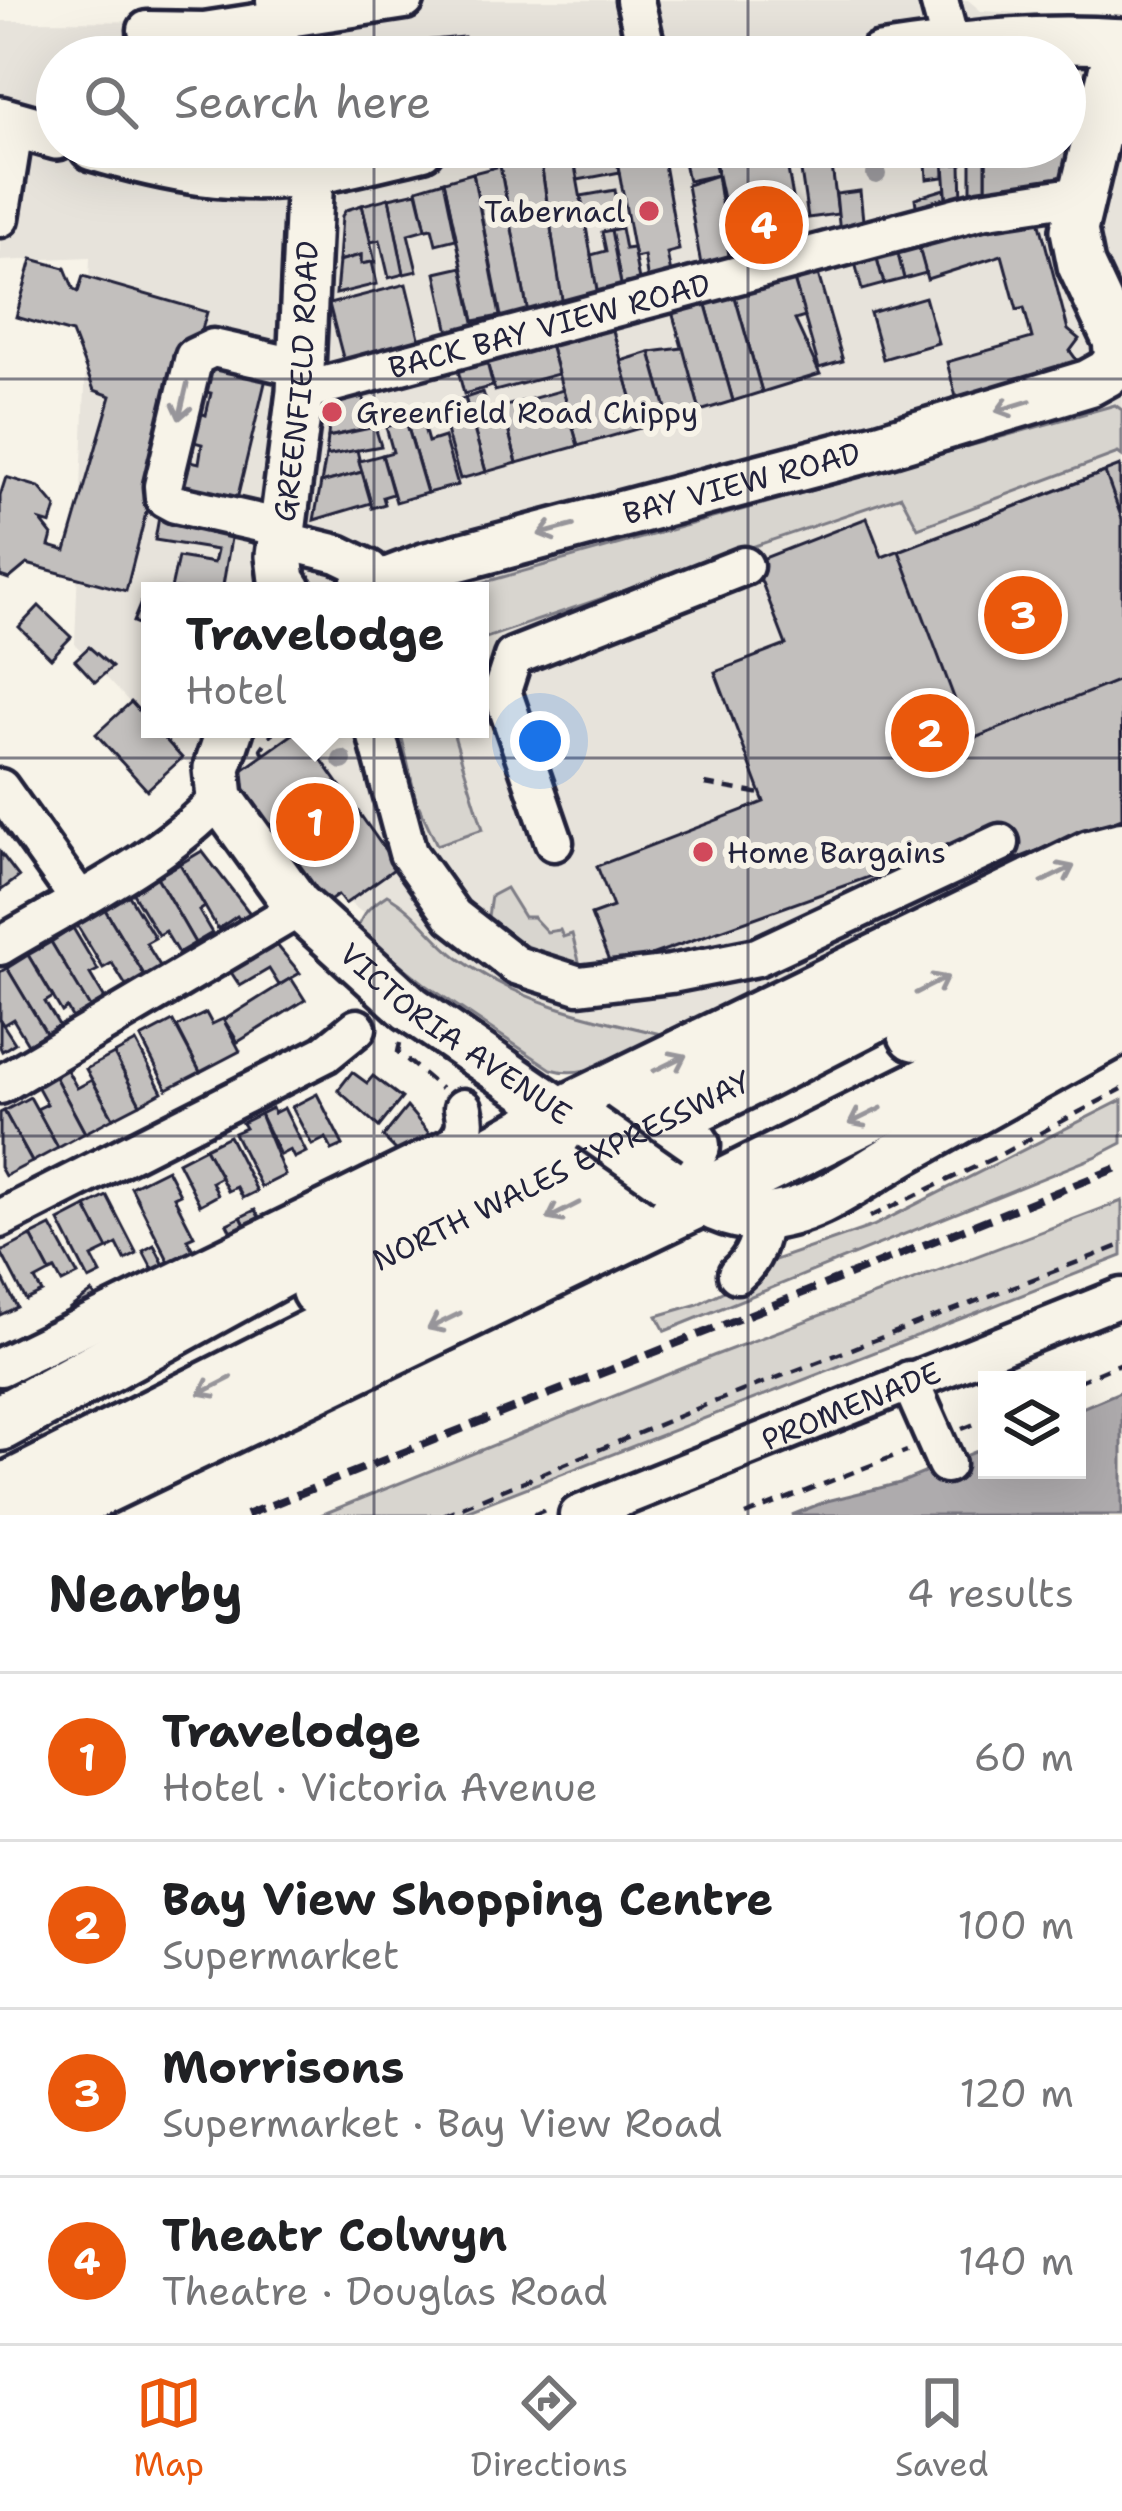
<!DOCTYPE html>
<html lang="en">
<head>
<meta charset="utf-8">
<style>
  :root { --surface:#fff; --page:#f2f2f2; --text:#202124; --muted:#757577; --line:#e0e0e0; --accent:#ea580c }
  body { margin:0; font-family:"Shantell Sans",sans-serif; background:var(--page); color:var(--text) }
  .controls { position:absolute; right:36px; bottom:36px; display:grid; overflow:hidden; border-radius:0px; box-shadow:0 12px 48px #0002 }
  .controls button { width:108px; height:108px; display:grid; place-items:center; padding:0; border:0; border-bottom:3px solid var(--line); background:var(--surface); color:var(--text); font:60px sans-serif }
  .you { position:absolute; left:540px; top:741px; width:42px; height:42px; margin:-30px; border:9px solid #fff; border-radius:50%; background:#1a73e8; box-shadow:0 0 0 18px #1a73e833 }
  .badge { display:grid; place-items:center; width:78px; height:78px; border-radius:50%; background:var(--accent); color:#fff; font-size:39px; font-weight:700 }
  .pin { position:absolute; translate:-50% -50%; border:6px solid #fff; box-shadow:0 3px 12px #0006 }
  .popup { position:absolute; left:141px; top:582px; width:348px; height:156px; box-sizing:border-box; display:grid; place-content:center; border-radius:0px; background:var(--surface); filter:drop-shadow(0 3px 9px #0005); font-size:39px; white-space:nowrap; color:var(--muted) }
  .popup b { font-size:45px; color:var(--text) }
  .popup::after { content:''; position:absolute; left:50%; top:100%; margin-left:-24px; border:24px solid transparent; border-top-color:var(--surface) }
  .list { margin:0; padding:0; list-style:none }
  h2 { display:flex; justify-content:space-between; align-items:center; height:156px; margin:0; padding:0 48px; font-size:51px }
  h2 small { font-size:39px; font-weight:400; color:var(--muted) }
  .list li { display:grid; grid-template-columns:78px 1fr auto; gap:36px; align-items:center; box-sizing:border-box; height:168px; padding:0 48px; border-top:3px solid var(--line) }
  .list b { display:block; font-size:45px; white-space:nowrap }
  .list p { margin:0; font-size:39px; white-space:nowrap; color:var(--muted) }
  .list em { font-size:39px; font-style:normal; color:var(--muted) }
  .icon { flex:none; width:66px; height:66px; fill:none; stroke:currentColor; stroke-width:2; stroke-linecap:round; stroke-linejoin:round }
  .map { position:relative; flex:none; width:1122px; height:1515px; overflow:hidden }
  .search { position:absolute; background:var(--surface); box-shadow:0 12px 48px #0002; left:36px; right:36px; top:36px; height:132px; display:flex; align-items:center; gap:30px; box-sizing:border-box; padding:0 42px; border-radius:66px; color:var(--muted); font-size:45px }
  .sheet { height:828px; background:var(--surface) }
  nav { display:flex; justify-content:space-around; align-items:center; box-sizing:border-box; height:168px; border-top:3px solid var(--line); background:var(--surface); font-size:33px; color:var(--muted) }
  nav a { display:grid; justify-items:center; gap:6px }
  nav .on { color:var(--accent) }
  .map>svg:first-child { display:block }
</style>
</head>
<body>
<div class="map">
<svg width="1122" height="1515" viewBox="0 0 1122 1515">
  <rect width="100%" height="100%" fill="#f7f3e8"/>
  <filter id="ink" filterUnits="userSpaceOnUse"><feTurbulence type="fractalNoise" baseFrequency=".00833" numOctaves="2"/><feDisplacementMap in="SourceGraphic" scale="24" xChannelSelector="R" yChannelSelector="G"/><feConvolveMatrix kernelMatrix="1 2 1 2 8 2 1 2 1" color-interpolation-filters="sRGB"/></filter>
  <g filter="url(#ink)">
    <!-- built -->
    <path fill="#e7e3db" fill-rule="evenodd" d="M405,0h563l13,11 141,7v810l-247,102 -264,132 -236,-140 -71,-53 -84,-71 -65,-69h325v-138h-330v133l-75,-80 15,-387 -90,4v-240l271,1zM57,57h1008v90h-1008z"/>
    <!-- green -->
    <g fill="#d8d5cf" stroke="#7d7c85" stroke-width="3">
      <polygon points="1115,405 1122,410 1122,456 1118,453 918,528 901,496 480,640 480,591 453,591"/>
      <polygon points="400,729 452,729 483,829 437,845 416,800"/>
      <polygon points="506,888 524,917 533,917 547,932 560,930 563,937 572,934 581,969 524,948 487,923 491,896"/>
      <path d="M387,895c28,15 46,44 71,63 61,44 131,60 203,76 -32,18 -71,47 -110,35l-125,-84 -69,-55c5,-18 15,-25 30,-35z"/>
      <polygon points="1122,1100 1122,1143 1095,1157 665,1331 657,1316 698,1304 736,1285 760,1265 873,1226"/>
      <polygon points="1122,1201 1122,1256 456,1515 321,1515 713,1356"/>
    </g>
    <!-- water -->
    <polygon fill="#aeabad" stroke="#76747f" stroke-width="3" points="1122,1391 1122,1515 792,1515 827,1501 900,1483 987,1447 987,1470 1077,1470 1077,1410"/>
    <!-- building -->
    <g fill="#c2bfbd" stroke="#22223b" stroke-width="3">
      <polygon points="464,37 466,57 413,57 411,42"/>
      <polygon points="1065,108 1072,115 1067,176 1060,190 986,201 986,147 1065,147"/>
      <polygon points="589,147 615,147 620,172 578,180 572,150"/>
      <polygon points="661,147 679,250 667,253 673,284 649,288 644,256 635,258 616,155"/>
      <polygon points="681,147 712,147 717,175 688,181"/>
      <polygon points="712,147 784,147 802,248 736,260"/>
      <polygon points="831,147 859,147 860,154 849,156 851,165 832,166"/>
      <polygon points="859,147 885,147 886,155 860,157"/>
      <polygon points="885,147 906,147 906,153 886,155"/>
      <polygon points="925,147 943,147 944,177 927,179"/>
      <polygon points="943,147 962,147 962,164 944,165"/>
      <polygon points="971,147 986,147 986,201 971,205"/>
      <polygon points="572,150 600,304 564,315 540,157"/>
      <polygon points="540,157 563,306 530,324 500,166"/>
      <polygon points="961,164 962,205 947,206 944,165"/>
      <polygon points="500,166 530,324 504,332 473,173"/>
      <polygon points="832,166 838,214 808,218 801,171"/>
      <polygon points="473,173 500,316 474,321 444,181"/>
      <polygon points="717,175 731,269 703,276 687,185"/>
      <polygon points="444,181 456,239 436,244 432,228 426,229 417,189"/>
      <polygon points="945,189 947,206 918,219 915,198"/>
      <polygon points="615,190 619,213 585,219 581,196"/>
      <polygon points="860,191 864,230 840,233 836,194"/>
      <polygon points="417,192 426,229 408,234 417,271 404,274 389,198"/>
      <polygon points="389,198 404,274 389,278 380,240 371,242 362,205"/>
      <polygon points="362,205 375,262 361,264 361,255 339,261 342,216 346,210"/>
      <polygon points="1037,212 1068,330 1079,339 1070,351 1079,363 1022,387 1019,379 956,397 947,362 1032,338 1024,308 1017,310 1002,255 927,279 916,237"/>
      <polygon points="621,228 625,249 633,248 640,286 622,290 611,230"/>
      <polygon points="611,230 622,290 598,296 591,255 606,251 602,232"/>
      <polygon points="916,237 926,273 904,279 895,242"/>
      <polygon points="895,242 904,279 884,284 874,248"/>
      <polygon points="874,248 884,284 862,290 853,254"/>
      <polygon points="361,255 361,264 372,262 377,284 336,294 339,261"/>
      <polygon points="32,259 65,268 74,290 78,292 83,276 207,312 197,347 189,345 126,591 27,564 9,579 0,576 0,496 6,477 39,487 56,507 51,524 41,521 52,535 49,546 66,551 111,396 94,390 72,333 16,317"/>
      <polygon points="462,267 478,340 452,346 436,273"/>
      <polygon points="816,267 843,361 819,368 792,273"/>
      <polygon points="792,273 805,317 795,320 820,374 762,392 733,290"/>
      <polygon points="406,284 423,354 347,373 329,304"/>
      <polygon points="733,290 762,392 733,401 704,298"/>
      <polygon points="925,297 938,343 883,359 870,313"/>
      <polygon points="704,298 733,401 700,411 671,308"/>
      <polygon points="610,320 640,428 578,446 548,337"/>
      <polygon points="548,337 558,374 495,391 485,355"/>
      <polygon points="683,348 700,411 669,420 650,352"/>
      <polygon points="650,352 669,420 640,428 621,361"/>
      <polygon points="485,355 493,386 464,394 456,362"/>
      <polygon points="203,363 268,370 234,512 180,488 187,460 199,463 202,444 190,441 197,412 206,415 211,393 199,390"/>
      <polygon points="361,389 372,427 328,437 331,397"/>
      <polygon points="563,390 578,446 517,463 502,407"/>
      <polygon points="483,392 489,411 502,407 517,463 486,472 465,398"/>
      <polygon points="465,398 486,472 460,479 439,406"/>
      <polygon points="421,417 428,442 444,437 458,485 427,493 406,421"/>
      <polygon points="406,421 427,493 396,502 382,455 393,452 386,427"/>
      <polygon points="375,427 381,446 326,456 328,437"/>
      <polygon points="357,450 362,472 321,483 326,456"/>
      <polygon points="382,455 393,494 383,497 385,504 372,508 359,461"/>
      <polygon points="1120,466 1122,818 1011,861 1000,830 612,969 591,915 613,907 597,866 764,802 715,672 786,645 754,562 867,518 882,557"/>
      <polygon points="362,472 371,503 314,520 321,483"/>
      <polygon points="1105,472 1122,519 1122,679 970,740 899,551"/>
      <polygon points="159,517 234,521 222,591 171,589 178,557 214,563 217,550 155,540"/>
      <polygon points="147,588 154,591 150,591 150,629 133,622"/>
      <polygon points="39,606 71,637 51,658 19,627"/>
      <polygon points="89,647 112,667 95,682 75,660"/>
      <polygon points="131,702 150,723 150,729 156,729 182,758 147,790 96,734"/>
      <polygon points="300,729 397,867 345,904 338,895 324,905 234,776"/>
      <polygon points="202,851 252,916 242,923 237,916 218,929 180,864"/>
      <polygon points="0,852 19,877 0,891"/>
      <polygon points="180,864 205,907 199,911 212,933 195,943 157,877"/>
      <polygon points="157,877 195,943 178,953 165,931 158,935 132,892"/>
      <polygon points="128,894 155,938 146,943 162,969 146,978 104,908"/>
      <polygon points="104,908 146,978 128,989 112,963 103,968 77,925"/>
      <polygon points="73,928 98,970 90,974 105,999 90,1008 51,942"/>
      <polygon points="267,933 300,973 279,985 269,969 240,986 223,960"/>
      <polygon points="51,942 97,1019 89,1024 82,1014 73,1019 67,1008 62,1012 28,955"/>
      <polygon points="28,955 53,997 45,1002 59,1025 46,1033 7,968"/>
      <polygon points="7,968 46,1033 28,1044 13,1019 3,1025 0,1020 0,972"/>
      <polygon points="291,978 305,1000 238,1042 224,1020"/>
      <polygon points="206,1013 212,1024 223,1019 240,1051 200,1072 177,1027"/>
      <polygon points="0,1020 15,1043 2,1051 0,1047"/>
      <polygon points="173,1021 200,1072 167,1089 141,1038"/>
      <polygon points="136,1042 162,1092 140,1104 114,1054"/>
      <polygon points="114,1054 140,1104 113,1118 86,1069"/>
      <polygon points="66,1068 77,1088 92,1080 113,1118 85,1133 54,1075"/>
      <polygon points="352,1072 367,1083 373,1076 402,1098 379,1127 338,1090"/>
      <polygon points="54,1075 85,1133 58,1148 37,1109 47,1104 36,1084"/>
      <polygon points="317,1094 343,1145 332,1150 326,1138 312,1145 292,1107"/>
      <polygon points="30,1097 58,1148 32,1162 4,1111"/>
      <polygon points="407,1107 435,1140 404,1158 383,1137"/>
      <polygon points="272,1108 274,1113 284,1108 306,1152 294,1158 290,1150 280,1155 260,1114"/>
      <polygon points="4,1111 32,1162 5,1176 0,1167 0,1113"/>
      <polygon points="260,1114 285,1175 261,1187 234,1133 245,1128 242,1123"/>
      <polygon points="229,1136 257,1191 243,1198 237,1187 228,1191 205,1148"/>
      <polygon points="205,1148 221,1177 212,1182 218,1195 200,1205 178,1162"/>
      <polygon points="167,1169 180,1194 174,1197 194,1236 187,1239 194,1252 170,1264 131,1187"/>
      <polygon points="107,1196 137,1254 125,1260 117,1244 108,1249 86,1207"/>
      <polygon points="86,1207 108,1249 92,1257 101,1274 89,1280 59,1221"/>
      <polygon points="255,1210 264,1225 249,1233 241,1217"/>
      <polygon points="241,1217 249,1233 235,1240 227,1224"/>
      <polygon points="51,1226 78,1275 62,1283 55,1270 50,1272 31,1236"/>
      <polygon points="31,1236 50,1272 35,1280 42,1292 26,1300 1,1252"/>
      <polygon points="154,1245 168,1273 157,1278 143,1251"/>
      <polygon points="0,1273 17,1307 0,1315"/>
      <polygon points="92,1292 98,1300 76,1316 70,1308"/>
    </g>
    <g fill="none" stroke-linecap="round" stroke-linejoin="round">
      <!-- minor casing -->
      <g stroke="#22223b" stroke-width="45">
        <g id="minor">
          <polyline points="275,0 282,57"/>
          <polyline points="635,0 648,57"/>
          <polyline points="939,0 951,45"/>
          <polyline points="147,30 204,31 405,0"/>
          <polyline points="0,218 15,124"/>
          <path id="s1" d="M300,392l681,-182 99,-15"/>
          <polyline points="282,528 175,504 164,498 163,486 194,357 213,348 301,368"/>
          <polyline points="281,540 338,554 369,569 372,585"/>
          <polyline points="375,729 408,853 453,916 516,965 579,985 671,974 757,957 1000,843"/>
          <polyline points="0,788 79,899"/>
          <polyline points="554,842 502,691 513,657 744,566"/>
          <path d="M0,946c75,-45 160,-84 220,-148"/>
          <polyline points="0,1085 284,917"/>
          <polyline points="0,1219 325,1054 357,1028"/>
          <path d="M737,1274c19,-16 22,-34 27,-57"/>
          <path d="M0,1367l453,-221c12,-13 14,-21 10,-38"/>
          <polyline points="909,1380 946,1464"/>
          <path id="s2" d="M578,1515l544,-218"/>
        </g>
      </g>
      <!-- major casing -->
      <g stroke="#22223b" stroke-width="54">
        <g id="major">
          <path d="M880,57c81,-13 160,-21 242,-15"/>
          <polyline points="0,120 57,136"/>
          <path d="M93,147c71,21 145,37 220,24 36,-6 72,-16 108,-24"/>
          <path id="s3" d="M289,591l-7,-11 -3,-24 21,-164 10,-220"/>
          <path id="s4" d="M361,591l66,-25 453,-120 209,-63 18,-10 11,-13 -2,-20 -35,-75 -7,-35 45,-188"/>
          <path id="s5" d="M230,729l-13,39 3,30 77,107 113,103 154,106 27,13"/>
          <path d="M676,1185c25,17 54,34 85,32 52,-2 99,-40 142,-65 73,-41 146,-81 219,-122"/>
        </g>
      </g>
      <!-- highway casing -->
      <g stroke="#22223b" stroke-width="63">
        <g id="highway">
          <polyline points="916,1033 1122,940"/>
          <path id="s6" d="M319,1289l445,-218 358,-185"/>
          <polyline points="0,1423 564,1114 1091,858 1122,850"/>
          <polyline points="0,1494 692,1146"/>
          <polyline points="32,1515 95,1490 697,1200 1080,1009 1122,993"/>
        </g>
      </g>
      <!-- path -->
      <g stroke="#22223b" stroke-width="4.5" stroke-dasharray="12 9" stroke-linecap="butt">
        <polyline points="264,754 261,749 275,729"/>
        <polyline points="705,784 761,794"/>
        <polyline points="400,1043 398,1052 441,1089"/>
        <polyline points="870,1217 996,1157 1122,1089"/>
        <polyline points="1077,1382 1122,1363"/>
        <polyline points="962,1429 987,1419"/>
        <polyline points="443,1515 706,1405 1122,1245"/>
        <polyline points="533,1515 550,1508"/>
        <polyline points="745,1515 907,1451"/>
      </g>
      <!-- minor -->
      <use href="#minor" stroke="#f7f3e8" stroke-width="36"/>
      <!-- major -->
      <use href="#major" stroke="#f7f3e8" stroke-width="45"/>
      <!-- highway -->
      <use href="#highway" stroke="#f7f3e8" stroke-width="54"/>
      <!-- rail -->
      <polyline stroke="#22223b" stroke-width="8" stroke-dasharray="18 9" stroke-linecap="butt" points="246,1515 1122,1166"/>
      <!-- major-bridge casing -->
      <g stroke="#22223b" stroke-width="54" stroke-linecap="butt">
        <polyline id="major-bridge" points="591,1127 668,1181"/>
      </g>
      <!-- major-bridge -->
      <use href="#major-bridge" stroke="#f7f3e8" stroke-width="45"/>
    </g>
    <!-- trees -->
    <g fill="#9b999d">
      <circle cx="876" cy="174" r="10"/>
      <circle cx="342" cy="760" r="10"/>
    </g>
    <!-- one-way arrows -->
    <defs><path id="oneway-shaft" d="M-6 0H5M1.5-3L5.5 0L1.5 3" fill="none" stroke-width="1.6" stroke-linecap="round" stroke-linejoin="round" transform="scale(3)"/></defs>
    <g stroke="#97959a">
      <use href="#oneway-shaft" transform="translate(183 402) rotate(103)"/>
      <use href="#oneway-shaft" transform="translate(1013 406) rotate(163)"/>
      <use href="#oneway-shaft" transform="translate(556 530) rotate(165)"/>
      <use href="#oneway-shaft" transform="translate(1058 874) rotate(-26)"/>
      <use href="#oneway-shaft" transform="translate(932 985) rotate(-27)"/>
      <use href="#oneway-shaft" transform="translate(670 1063) rotate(-26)"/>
      <use href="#oneway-shaft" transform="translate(865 1116) rotate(154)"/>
      <use href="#oneway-shaft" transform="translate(563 1211) rotate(153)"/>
      <use href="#oneway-shaft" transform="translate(444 1321) rotate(154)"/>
      <use href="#oneway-shaft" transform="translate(215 1386) rotate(153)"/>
    </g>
  </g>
  <!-- grid -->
  <path fill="none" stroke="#22223b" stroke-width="3" stroke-opacity="0.55" d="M374,0v57M748,0v57M374,147v1368M748,147v1368M0,379h1122M0,758h1122M0,1136h1122"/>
  <!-- markers -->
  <g fill="#d1495b" stroke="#f7f3e8" stroke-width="4.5">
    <circle cx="649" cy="211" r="12"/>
    <circle cx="332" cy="412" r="12"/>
    <circle cx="703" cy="852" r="12"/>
  </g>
  <g text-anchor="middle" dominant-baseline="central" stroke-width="12" stroke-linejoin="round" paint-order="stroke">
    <!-- poi labels -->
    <g font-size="30" fill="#22223b" stroke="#f7f3e8" text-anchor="start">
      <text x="625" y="211" text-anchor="end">Tabernacl</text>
      <text x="356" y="412">Greenfield Road Chippy</text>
      <text x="727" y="852">Home Bargains</text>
    </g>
    <!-- street labels -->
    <g font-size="30" fill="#22223b" stroke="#f7f3e8">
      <text stroke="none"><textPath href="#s1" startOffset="258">BACK BAY VIEW ROAD</textPath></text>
      <text stroke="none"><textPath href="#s3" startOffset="213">GREENFIELD ROAD</textPath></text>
      <text stroke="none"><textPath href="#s4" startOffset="396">BAY VIEW ROAD</textPath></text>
      <text stroke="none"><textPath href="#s5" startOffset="408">VICTORIA AVENUE</textPath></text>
      <text stroke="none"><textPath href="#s6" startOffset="270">NORTH WALES EXPRESSWAY</textPath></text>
      <text stroke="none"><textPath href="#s2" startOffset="294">PROMENADE</textPath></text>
    </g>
  </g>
</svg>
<div class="controls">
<button><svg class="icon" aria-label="layers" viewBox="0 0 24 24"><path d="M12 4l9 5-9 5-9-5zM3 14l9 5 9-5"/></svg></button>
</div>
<div class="you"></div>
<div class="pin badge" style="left:315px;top:822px">1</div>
<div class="popup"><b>Travelodge</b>Hotel</div>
<div class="pin badge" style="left:930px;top:733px">2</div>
<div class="pin badge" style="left:1023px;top:615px">3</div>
<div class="pin badge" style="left:764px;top:225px">4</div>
<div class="search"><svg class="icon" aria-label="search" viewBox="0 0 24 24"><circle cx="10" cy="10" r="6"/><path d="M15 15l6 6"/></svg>Search here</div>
</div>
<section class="sheet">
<h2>Nearby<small>4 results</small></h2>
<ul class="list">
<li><span class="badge">1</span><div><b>Travelodge</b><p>Hotel · Victoria Avenue</p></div><em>60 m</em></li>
<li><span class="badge">2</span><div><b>Bay View Shopping Centre</b><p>Supermarket</p></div><em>100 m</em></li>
<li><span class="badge">3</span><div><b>Morrisons</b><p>Supermarket · Bay View Road</p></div><em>120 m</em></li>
<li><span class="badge">4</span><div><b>Theatr Colwyn</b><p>Theatre · Douglas Road</p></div><em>140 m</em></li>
</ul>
</section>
<nav>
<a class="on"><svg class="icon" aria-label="map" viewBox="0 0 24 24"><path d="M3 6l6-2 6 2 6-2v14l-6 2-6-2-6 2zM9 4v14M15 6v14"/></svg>Map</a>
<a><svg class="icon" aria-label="directions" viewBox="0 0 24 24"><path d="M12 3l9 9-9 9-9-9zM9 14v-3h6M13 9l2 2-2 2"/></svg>Directions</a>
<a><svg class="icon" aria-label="saved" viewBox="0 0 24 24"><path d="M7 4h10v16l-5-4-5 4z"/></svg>Saved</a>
</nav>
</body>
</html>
